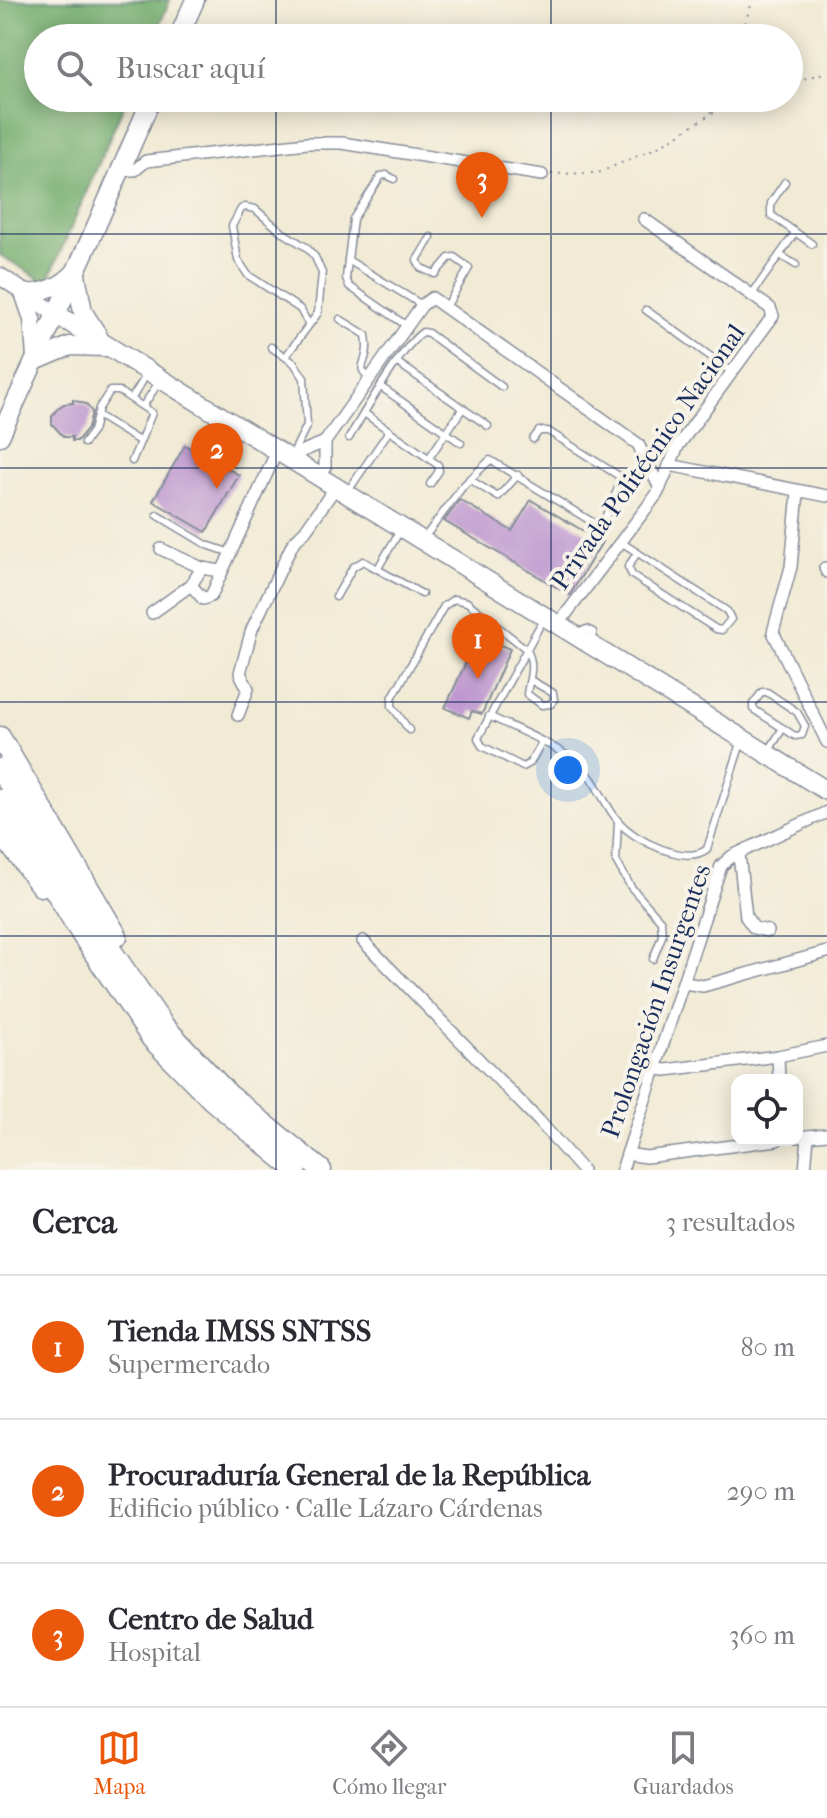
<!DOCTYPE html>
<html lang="es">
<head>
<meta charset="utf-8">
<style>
  :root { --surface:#fff; --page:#f2f2f3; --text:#2b2b33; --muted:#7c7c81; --line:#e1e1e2; --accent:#ea580c }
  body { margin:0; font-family:"IM FELL French Canon",serif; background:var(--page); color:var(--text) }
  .controls { position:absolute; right:24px; bottom:24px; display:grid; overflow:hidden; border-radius:16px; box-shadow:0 4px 20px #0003 }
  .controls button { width:72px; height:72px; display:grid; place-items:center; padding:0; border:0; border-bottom:2px solid var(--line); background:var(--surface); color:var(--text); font:40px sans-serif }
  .you { position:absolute; left:568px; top:770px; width:28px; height:28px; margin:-20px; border:6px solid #fff; border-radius:50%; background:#1a73e8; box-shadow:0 0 0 12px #1a73e833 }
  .badge { display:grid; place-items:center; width:52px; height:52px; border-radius:50%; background:var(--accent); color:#fff; font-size:26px; font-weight:700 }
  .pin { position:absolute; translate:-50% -66px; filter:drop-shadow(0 2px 4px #0008) }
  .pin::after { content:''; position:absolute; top:42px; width:28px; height:24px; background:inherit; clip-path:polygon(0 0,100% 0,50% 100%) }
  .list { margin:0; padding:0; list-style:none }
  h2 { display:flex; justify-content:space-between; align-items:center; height:104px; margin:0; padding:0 32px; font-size:34px }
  h2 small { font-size:26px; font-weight:400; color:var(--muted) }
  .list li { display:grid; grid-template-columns:52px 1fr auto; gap:24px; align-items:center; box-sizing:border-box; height:144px; padding:0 32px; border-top:2px solid var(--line) }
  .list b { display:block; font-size:30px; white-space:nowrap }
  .list p { margin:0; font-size:26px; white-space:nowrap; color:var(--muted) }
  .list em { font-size:26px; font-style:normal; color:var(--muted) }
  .icon { flex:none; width:44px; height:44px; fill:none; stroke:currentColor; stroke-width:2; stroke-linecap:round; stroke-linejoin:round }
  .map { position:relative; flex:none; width:827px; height:1170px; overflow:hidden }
  .search { position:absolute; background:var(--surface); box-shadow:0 4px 20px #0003; left:24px; right:24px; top:24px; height:88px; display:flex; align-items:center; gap:20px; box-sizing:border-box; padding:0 28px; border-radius:44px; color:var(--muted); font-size:30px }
  .sheet { height:536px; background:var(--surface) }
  nav { display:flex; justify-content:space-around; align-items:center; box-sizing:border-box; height:112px; border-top:2px solid var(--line); background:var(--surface); font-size:22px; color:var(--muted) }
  nav a { display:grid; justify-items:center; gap:4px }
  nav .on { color:var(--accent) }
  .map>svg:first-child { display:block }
</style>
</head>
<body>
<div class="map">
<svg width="827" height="1170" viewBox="0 0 827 1170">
  <rect width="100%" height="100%" fill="#f7f3e8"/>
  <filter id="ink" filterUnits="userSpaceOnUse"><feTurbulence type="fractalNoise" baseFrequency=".0125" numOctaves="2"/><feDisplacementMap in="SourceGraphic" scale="16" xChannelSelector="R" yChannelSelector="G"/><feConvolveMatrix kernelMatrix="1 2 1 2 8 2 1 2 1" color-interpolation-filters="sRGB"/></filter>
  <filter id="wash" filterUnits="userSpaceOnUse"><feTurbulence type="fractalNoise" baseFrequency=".006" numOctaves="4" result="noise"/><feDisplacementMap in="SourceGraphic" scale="32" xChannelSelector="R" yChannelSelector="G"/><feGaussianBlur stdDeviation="1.8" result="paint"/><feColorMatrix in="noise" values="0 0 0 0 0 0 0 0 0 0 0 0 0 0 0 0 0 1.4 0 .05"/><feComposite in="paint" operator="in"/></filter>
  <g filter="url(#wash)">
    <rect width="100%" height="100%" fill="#f1ead4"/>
    <!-- forest -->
    <polygon fill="#70aa6a" stroke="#466c64" stroke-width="2" points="0,0 170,0 154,38 38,38 38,98 127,98 47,283 0,255"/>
    <g id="blocks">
      <!-- building -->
      <g fill="#bd96cf">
        <polygon points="73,400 86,404 92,412 88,428 77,441 72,441 72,437 64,437 52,424 52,416 58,408 64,404 73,403"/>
        <polygon points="185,445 239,475 206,532 153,501"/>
        <polygon points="460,500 512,531 531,500 602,542 570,595 444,521"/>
        <polygon points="478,636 510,649 482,714 472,711 469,718 445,708"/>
      </g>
    </g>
  </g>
  <g filter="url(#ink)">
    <use href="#blocks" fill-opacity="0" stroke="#868c99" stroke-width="2"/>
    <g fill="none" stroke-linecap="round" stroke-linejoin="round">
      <!-- lane casing -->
      <g stroke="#868c99" stroke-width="9">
        <g id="lane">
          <polyline points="785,182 771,203 771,215 812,244"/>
          <polyline points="431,237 417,260 421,268 435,274 449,258 454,257 469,268 446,307"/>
          <polyline points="780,255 796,265"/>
          <polyline points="348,260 353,219 381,176 387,175 394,179"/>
          <polyline points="752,294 795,233"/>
          <polyline points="646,310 732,372"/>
          <path d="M340,319l26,16c1,6 2,13 0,20 -3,12 -8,14 4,23"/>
          <polyline points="407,326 349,286 346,278 348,260 422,305"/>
          <polyline points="271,347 294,363 304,378 307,425 293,453"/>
          <polyline points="286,356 318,313 322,273 315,257 306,247 282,232 255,209 245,207 241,209 232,226 238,260 248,275 300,309 309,325"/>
          <polyline points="398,363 488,426"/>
          <polyline points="381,387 461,443"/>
          <polyline points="132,398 147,374"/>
          <polyline points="143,406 159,382"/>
          <polyline points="364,413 438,465 439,471 430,484"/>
          <polyline points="97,415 139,441"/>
          <path d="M349,438c13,-22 55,-95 74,-106l5,1 74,54"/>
          <polyline points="84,443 93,431 99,408 110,391 119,391 152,413 132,461"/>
          <polyline points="429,458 463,408"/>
          <polyline points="469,479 498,497 518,475"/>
          <polyline points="348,491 389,431"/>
          <polyline points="157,515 207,545 231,553"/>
          <polyline points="424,538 464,485 490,460 594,523 603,522 620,484 619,476 548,431 539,431 533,439"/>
          <polyline points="621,542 727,611 731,619 722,630 716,629 632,575 628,567 637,553"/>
          <polyline points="378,568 401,529"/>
          <polyline points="336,597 353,567 363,561 422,594"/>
          <polyline points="579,632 587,629 593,632 594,644"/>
          <polygon points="762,692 767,692 797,712 805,726 802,735 795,736 753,709 753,704"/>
          <path d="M489,716c29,14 62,27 87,46 20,15 27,42 43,60 15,18 67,44 88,27l34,-106"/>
          <path d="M409,730l-17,-24v-8l52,-92 10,-7 13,3 59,47c10,15 3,30 1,45l15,11 9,-1 3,-5 -1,-6 -21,-12"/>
          <polyline points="542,742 530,763 523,767 482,746 478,738 544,618"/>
          <polyline points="768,752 783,728"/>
          <polyline points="618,821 616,861 631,887 661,921 662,936 653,959"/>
        </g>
      </g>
      <!-- street casing -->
      <g stroke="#868c99" stroke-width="14">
        <g id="street">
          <polyline points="120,170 135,170 146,161 307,143 342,143 542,175"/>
          <polyline points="292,461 298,453 325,442"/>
          <polyline points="669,465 827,496"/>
          <polyline points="319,478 325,467 325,442 422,305 432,298 638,444 660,488"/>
          <polyline points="798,492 791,567 773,632 827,742"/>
          <polyline points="161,549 202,568 221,571"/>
          <polyline points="825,568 827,572"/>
          <polyline points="191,585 203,599 211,596 277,451"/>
          <polyline points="152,613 191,585 202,568"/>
          <polyline points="557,626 657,494 678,446 773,316 770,308 644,219"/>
          <polyline points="238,715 248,689 240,673 252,629 293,543 305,531 335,488"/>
          <polyline points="739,854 746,917 754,928 768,931"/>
          <polyline points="363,941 539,1121 582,1170"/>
          <polyline points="684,983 703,986 827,952"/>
          <polyline points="778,1056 779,1080"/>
          <polyline points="657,1069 666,1070 778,1056 827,1046"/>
          <polyline points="797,1137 827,1134"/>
          <polyline points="627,1154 646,1157 777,1140"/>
          <polyline points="622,1170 721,866 732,856 827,812"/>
          <polyline points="805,1170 808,1136"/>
        </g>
      </g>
      <!-- secondary casing -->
      <g stroke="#868c99" stroke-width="19">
        <g id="secondary">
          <polyline points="0,276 56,314"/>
          <polyline points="23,293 32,319 35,357"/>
          <path d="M23,293c21,0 37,-6 52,-22"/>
        </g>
      </g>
      <!-- primary casing -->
      <g stroke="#868c99" stroke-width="21">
        <g id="primary">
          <polyline points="178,38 195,0"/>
          <polyline points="76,275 83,312 98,336"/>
          <polyline points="56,314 827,791"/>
          <polyline points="35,361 70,346 105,347"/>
          <polyline points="0,436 91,238 152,98"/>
        </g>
      </g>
      <!-- highway casing -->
      <g stroke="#868c99" stroke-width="23">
        <g id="highway">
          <polyline points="0,737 117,936"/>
          <polyline points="0,769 104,940 163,1025 228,1094 321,1170"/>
          <polyline points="0,800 82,935 152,1039 212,1100 296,1170"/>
          <polyline points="0,831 41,886"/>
        </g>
      </g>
      <!-- path -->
      <g stroke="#868c99" stroke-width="2" stroke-dasharray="2 6" stroke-linecap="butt">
        <polyline points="739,38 753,0"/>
        <polyline points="789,83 827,72"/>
        <polyline points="711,113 717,98"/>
        <polyline points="551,174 598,173 658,147 711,114 752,98"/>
      </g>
      <!-- lane -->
      <use href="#lane" stroke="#fff" stroke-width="6"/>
      <!-- street -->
      <use href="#street" stroke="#fff" stroke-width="11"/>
      <!-- secondary -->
      <use href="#secondary" stroke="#fff" stroke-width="16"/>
      <!-- primary -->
      <use href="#primary" stroke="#fff" stroke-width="18"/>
      <!-- highway -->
      <use href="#highway" stroke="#fff" stroke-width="20"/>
    </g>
  </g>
  <!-- grid -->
  <path fill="none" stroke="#1b2f5e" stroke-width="2" stroke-opacity="0.55" d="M276,0v38M551,0v38M276,98v1072M551,98v1072M0,234h827M0,468h827M0,702h827M0,936h827"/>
  <g text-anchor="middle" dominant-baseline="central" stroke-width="8" stroke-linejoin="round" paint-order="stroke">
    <!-- street labels -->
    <g font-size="26" fill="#1b2f5e" stroke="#f7f3e8">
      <text transform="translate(648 457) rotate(-55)">Privada Politécnico Nacional</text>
      <text transform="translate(656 1001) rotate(-71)">Prolongación Insurgentes</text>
    </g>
  </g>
</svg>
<div class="controls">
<button><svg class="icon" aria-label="locate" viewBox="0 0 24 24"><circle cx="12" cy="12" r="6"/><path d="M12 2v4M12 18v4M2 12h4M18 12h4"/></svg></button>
</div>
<div class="you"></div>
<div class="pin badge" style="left:478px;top:679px">1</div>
<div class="pin badge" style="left:217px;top:489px">2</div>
<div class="pin badge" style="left:482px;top:218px">3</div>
<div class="search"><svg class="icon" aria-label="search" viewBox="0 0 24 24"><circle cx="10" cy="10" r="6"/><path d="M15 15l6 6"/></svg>Buscar aquí</div>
</div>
<section class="sheet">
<h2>Cerca<small>3 resultados</small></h2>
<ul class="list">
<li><span class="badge">1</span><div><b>Tienda IMSS SNTSS</b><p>Supermercado</p></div><em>80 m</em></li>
<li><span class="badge">2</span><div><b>Procuraduría General de la República</b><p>Edificio público · Calle Lázaro Cárdenas</p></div><em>290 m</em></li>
<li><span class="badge">3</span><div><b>Centro de Salud</b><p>Hospital</p></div><em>360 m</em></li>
</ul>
</section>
<nav>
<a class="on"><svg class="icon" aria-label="map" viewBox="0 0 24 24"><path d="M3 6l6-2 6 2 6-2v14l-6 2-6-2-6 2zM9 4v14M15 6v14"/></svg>Mapa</a>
<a><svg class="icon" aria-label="directions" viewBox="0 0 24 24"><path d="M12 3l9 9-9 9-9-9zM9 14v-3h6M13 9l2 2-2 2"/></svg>Cómo llegar</a>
<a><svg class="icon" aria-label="saved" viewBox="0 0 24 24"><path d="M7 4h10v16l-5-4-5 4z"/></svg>Guardados</a>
</nav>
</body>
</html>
